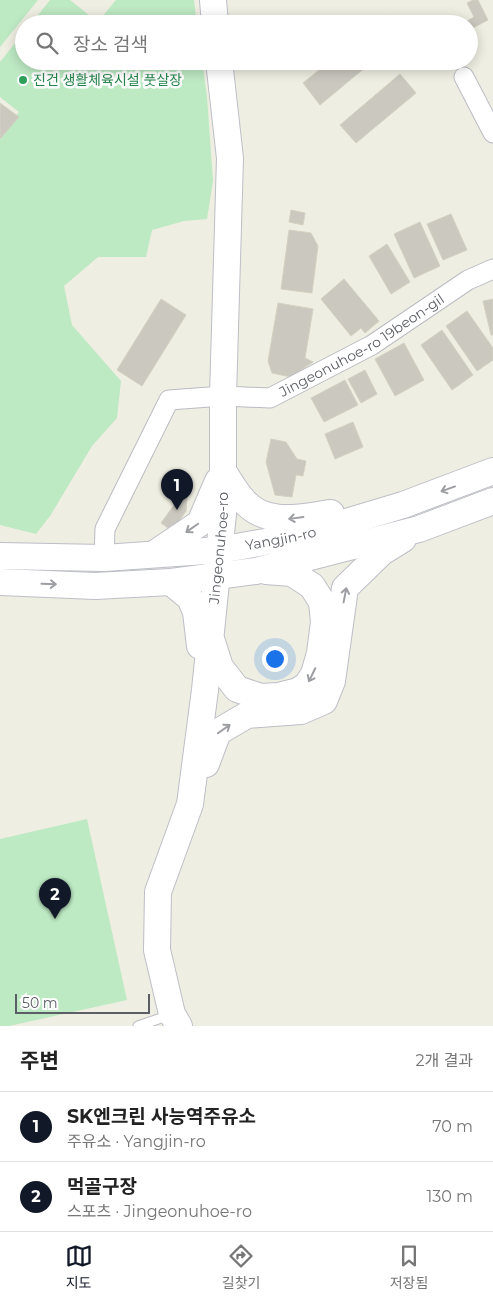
<!DOCTYPE html>
<html lang="ko">
<head>
<meta charset="utf-8">
<style>
  :root { --surface:#fff; --page:#f2f2f2; --text:#222; --muted:#767676; --line:#e0e0e0; --accent:#111827 }
  body { margin:0; font-family:Montserrat,"Noto Sans KR",sans-serif; background:var(--page); color:var(--text) }
  .scale { position:absolute; left:15px; bottom:12px; width:135px; box-sizing:border-box; padding-left:5px; border:2px solid #5b5e65; border-top:0; font-size:14px; line-height:18px; white-space:nowrap; color:#5b5e65; -webkit-text-stroke:4px #fff; paint-order:stroke }
  .you { position:absolute; left:274px; top:658px; width:18px; height:18px; margin:-12px; border:4px solid #fff; border-radius:50%; background:#1a73e8; box-shadow:0 0 0 8px #1a73e833 }
  .badge { display:grid; place-items:center; width:32px; height:32px; border-radius:50%; background:var(--accent); color:#fff; font-size:16px; font-weight:700 }
  .pin { position:absolute; translate:-50% -41px; filter:drop-shadow(0 1px 2px #0008) }
  .pin::after { content:''; position:absolute; top:26px; width:18px; height:15px; background:inherit; clip-path:polygon(0 0,100% 0,50% 100%) }
  .list { margin:0; padding:0; list-style:none }
  h2 { display:flex; justify-content:space-between; align-items:center; height:65px; margin:0; padding:0 20px; font-size:21px }
  h2 small { font-size:16px; font-weight:400; color:var(--muted) }
  .list li { display:grid; grid-template-columns:32px 1fr auto; gap:15px; align-items:center; box-sizing:border-box; height:70px; padding:0 20px; border-top:1px solid var(--line) }
  .list b { display:block; font-size:19px; white-space:nowrap }
  .list p { margin:0; font-size:16px; white-space:nowrap; color:var(--muted) }
  .list em { font-size:16px; font-style:normal; color:var(--muted) }
  .icon { flex:none; width:28px; height:28px; fill:none; stroke:currentColor; stroke-width:2; stroke-linecap:round; stroke-linejoin:round }
  .map { position:relative; flex:none; width:493px; height:1026px; overflow:hidden }
  .search { position:absolute; background:var(--surface); box-shadow:0 2px 12px #0003; left:15px; right:15px; top:15px; height:55px; display:flex; align-items:center; gap:12px; box-sizing:border-box; padding:0 18px; border-radius:28px; color:var(--muted); font-size:19px }
  .sheet { height:205px; background:var(--surface) }
  nav { display:flex; justify-content:space-around; align-items:center; box-sizing:border-box; height:70px; border-top:1px solid var(--line); background:var(--surface); font-size:14px; color:var(--muted) }
  nav a { display:grid; justify-items:center; gap:2px }
  nav .on { color:var(--accent) }
  .map>svg:first-child { display:block }
</style>
</head>
<body>
<div class="map">
<svg width="493" height="1026" viewBox="0 0 493 1026">
  <rect width="100%" height="100%" fill="#efeee2"/>
  <!-- green -->
  <g fill="#bde9c3">
    <polygon points="0,0 38,0 0,47"/>
    <polygon points="50,0 70,0 95,20 92,24 31,24"/>
    <polygon points="116,0 194,0 197,24 96,24"/>
    <polygon points="24,32 24,61 61,61 38,90 63,61 202,61 207,97 213,181 207,219 184,221 152,230 146,257 98,257 64,286 72,325 121,381 117,418 92,446 50,516 36,534 0,525 0,134 19,112 0,97 0,62"/>
    <polygon points="87,819 127,1000 9,1026 0,1026 0,839"/>
  </g>
  <!-- building -->
  <g fill="#cac8bf" stroke="#d4d1c0">
    <polygon points="473,0 478,0 488,20 469,30 469,24 462,24 474,17 467,3"/>
    <polygon points="386,15 393,24 376,24"/>
    <polygon points="330,61 373,61 320,105 303,83"/>
    <polygon points="400,74 416,93 356,143 340,125"/>
    <polygon points="0,103 19,117 0,139"/>
    <polygon points="291,210 305,213 303,225 289,222"/>
    <polygon points="451,214 467,250 443,260 427,224"/>
    <polygon points="420,222 440,266 414,278 394,234"/>
    <polygon points="289,230 311,233 318,246 312,293 281,289"/>
    <polygon points="387,244 410,282 391,294 369,256"/>
    <polygon points="344,279 379,321 365,333 361,328 351,336 321,299"/>
    <polygon points="161,299 186,315 142,386 117,370"/>
    <polygon points="493,299 493,335 491,335 483,301"/>
    <polygon points="278,303 313,309 305,358 313,362 291,377 272,373 268,361"/>
    <polygon points="467,311 493,348 493,360 477,371 446,326"/>
    <polygon points="442,330 473,375 452,390 421,345"/>
    <polygon points="404,343 424,380 395,396 375,359"/>
    <polygon points="365,370 377,394 361,403 348,379"/>
    <polygon points="345,380 358,405 324,422 311,398"/>
    <polygon points="353,422 363,447 335,459 325,434"/>
    <polygon points="271,439 286,442 297,459 306,461 303,476 296,475 292,497 275,495 266,462"/>
    <polygon points="182,494 187,498 186,511 175,527 168,528 161,523"/>
  </g>
  <g fill="none" stroke-linecap="round" stroke-linejoin="round">
    <!-- service casing -->
    <g stroke="#babcc3" stroke-width="11">
      <polyline id="service" points="138,1026 170,1015"/>
    </g>
    <!-- minor casing -->
    <g stroke="#babcc3" stroke-width="21">
      <g id="minor">
        <polyline points="464,77 493,133"/>
        <path id="s1" d="M104,558l1,-29 64,-129 54,-4 47,2 102,-53 96,-65 25,-11"/>
      </g>
    </g>
    <!-- secondary casing -->
    <g stroke="#bdbfc7" stroke-width="28">
      <g id="secondary">
        <polyline points="213,0 215,24"/>
        <path d="M223,471c6,9 12,20 20,29 22,27 58,17 88,13"/>
        <polyline points="154,554 200,523 218,481"/>
        <path id="s2" d="M0,556l104,2 116,-8 83,-15 100,-30 90,-34"/>
        <polyline points="0,582 95,586 171,582 256,571 419,529 493,501"/>
        <polyline points="171,582 190,598 196,612 200,646"/>
        <polyline points="212,642 220,667 237,689 261,697 278,696 298,691 307,685 314,674 320,653 324,622 322,602 312,586 292,573 266,571"/>
        <polyline points="206,764 218,732 247,715 301,711 324,701 332,681 345,588 382,552 403,539"/>
        <path id="s3" d="M179,1026l-7,-12 -15,-64 1,-58 32,-88 15,-114 18,-176v-118l7,-238 -11,-97"/>
      </g>
    </g>
    <!-- service -->
    <use href="#service" stroke="#fff" stroke-width="9"/>
    <!-- minor -->
    <use href="#minor" stroke="#fff" stroke-width="19"/>
    <!-- secondary -->
    <use href="#secondary" stroke="#fff" stroke-width="26"/>
  </g>
  <!-- one-way arrows -->
  <defs><path id="oneway-shaft" d="M-6 0H5M1.5-3L5.5 0L1.5 3" fill="none" stroke-width="1.6" stroke-linecap="round" stroke-linejoin="round" transform="scale(1.25)"/></defs>
  <g stroke="#9d9ea3">
    <use href="#oneway-shaft" transform="translate(448 489) rotate(160)"/>
    <use href="#oneway-shaft" transform="translate(296 518) rotate(172)"/>
    <use href="#oneway-shaft" transform="translate(192 528) rotate(145)"/>
    <use href="#oneway-shaft" transform="translate(49 584) rotate(2)"/>
    <use href="#oneway-shaft" transform="translate(345 595) rotate(-79)"/>
    <use href="#oneway-shaft" transform="translate(312 675) rotate(116)"/>
    <use href="#oneway-shaft" transform="translate(224 729) rotate(-35)"/>
  </g>
  <!-- markers -->
  <circle fill="#2e9e5b" stroke="#fff" stroke-width="2" cx="23" cy="80" r="5"/>
  <g text-anchor="middle" dominant-baseline="central" stroke-width="5" stroke-linejoin="round" paint-order="stroke">
    <!-- leisure labels -->
    <g font-size="14" fill="#27864d" stroke="#fff" text-anchor="start">
      <text x="33" y="80">진건 생활체육시설 풋살장</text>
    </g>
    <!-- street labels -->
    <g font-size="14" fill="#5b5e65" stroke="#fff">
      <text stroke="none"><textPath href="#s1" startOffset="380">Jingeonuhoe-ro 19beon-gil</textPath></text>
      <text stroke="none"><textPath href="#s2" startOffset="282">Yangjin-ro</textPath></text>
      <text stroke="none"><textPath href="#s3" startOffset="489">Jingeonuhoe-ro</textPath></text>
    </g>
  </g>
</svg>
<div class="scale">50 m</div>
<div class="you"></div>
<div class="pin badge" style="left:177px;top:510px">1</div>
<div class="pin badge" style="left:55px;top:919px">2</div>
<div class="search"><svg class="icon" aria-label="search" viewBox="0 0 24 24"><circle cx="10" cy="10" r="6"/><path d="M15 15l6 6"/></svg>장소 검색</div>
</div>
<section class="sheet">
<h2>주변<small>2개 결과</small></h2>
<ul class="list">
<li><span class="badge">1</span><div><b>SK엔크린 사능역주유소</b><p>주유소 · Yangjin-ro</p></div><em>70 m</em></li>
<li><span class="badge">2</span><div><b>먹골구장</b><p>스포츠 · Jingeonuhoe-ro</p></div><em>130 m</em></li>
</ul>
</section>
<nav>
<a class="on"><svg class="icon" aria-label="map" viewBox="0 0 24 24"><path d="M3 6l6-2 6 2 6-2v14l-6 2-6-2-6 2zM9 4v14M15 6v14"/></svg>지도</a>
<a><svg class="icon" aria-label="directions" viewBox="0 0 24 24"><path d="M12 3l9 9-9 9-9-9zM9 14v-3h6M13 9l2 2-2 2"/></svg>길찾기</a>
<a><svg class="icon" aria-label="saved" viewBox="0 0 24 24"><path d="M7 4h10v16l-5-4-5 4z"/></svg>저장됨</a>
</nav>
</body>
</html>
